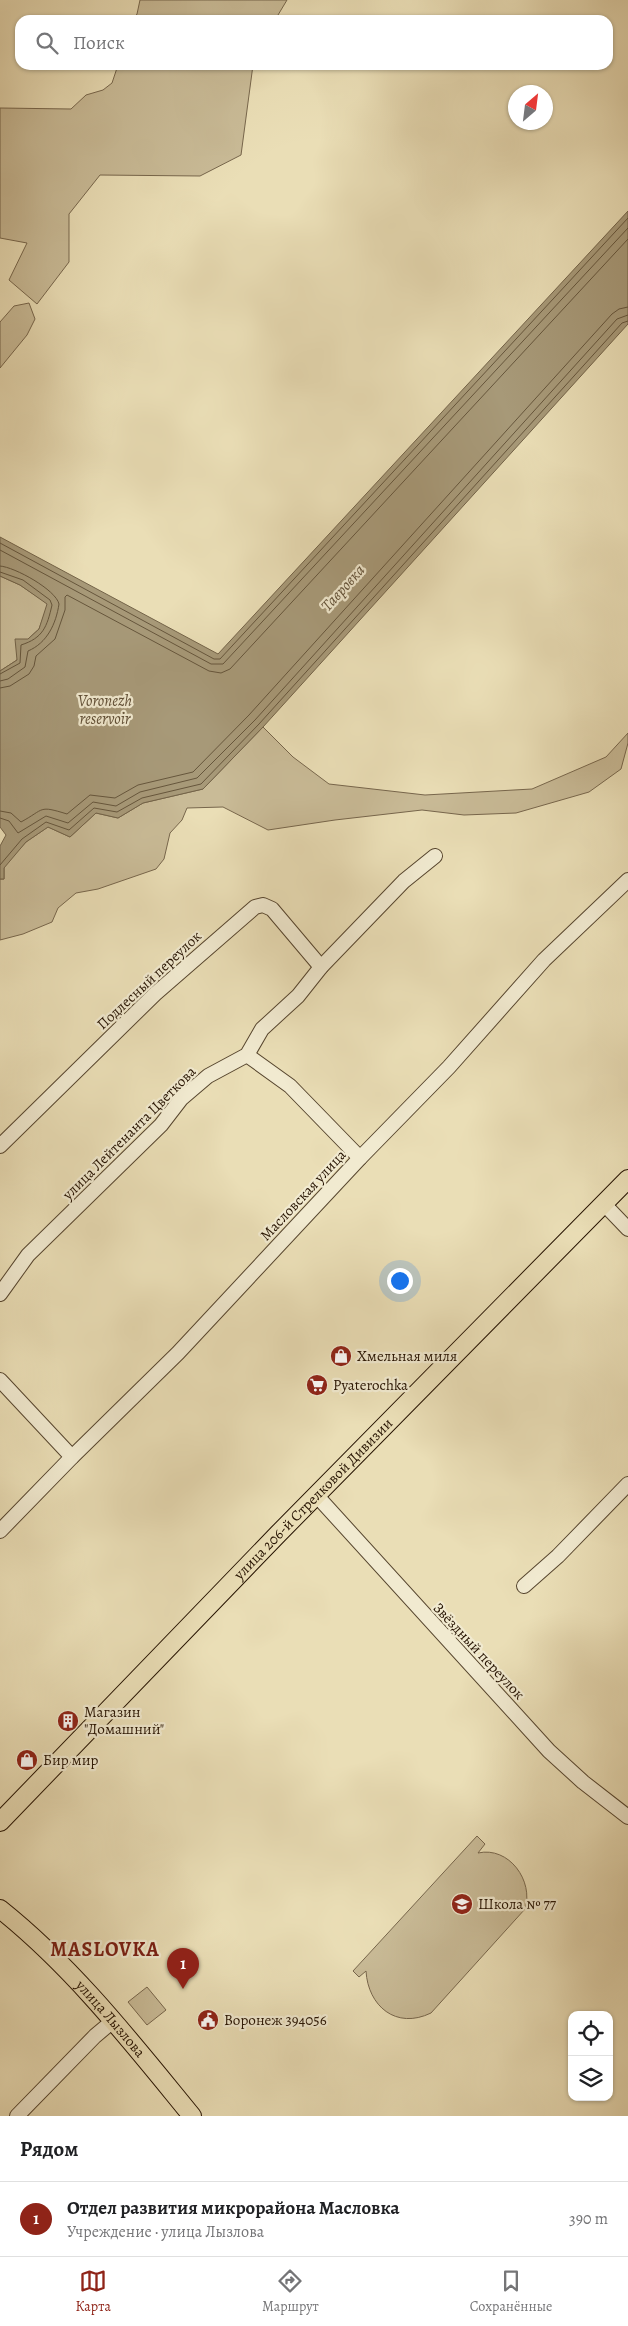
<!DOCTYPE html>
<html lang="ru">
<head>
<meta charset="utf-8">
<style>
  :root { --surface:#fff; --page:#f2f2f2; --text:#202124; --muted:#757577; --line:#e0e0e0; --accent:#8f2418 }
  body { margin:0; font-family:Alegreya,serif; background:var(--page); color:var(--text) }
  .controls { position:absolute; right:15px; bottom:15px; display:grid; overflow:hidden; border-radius:10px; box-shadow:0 1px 4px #0004 }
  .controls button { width:45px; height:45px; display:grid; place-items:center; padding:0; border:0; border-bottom:1px solid var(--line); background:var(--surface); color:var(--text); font:25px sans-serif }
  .compass { position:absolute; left:508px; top:85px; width:45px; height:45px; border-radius:50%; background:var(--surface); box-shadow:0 1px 4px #0004; rotate:28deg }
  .you { position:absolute; left:399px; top:1280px; width:18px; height:18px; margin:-12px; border:4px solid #fff; border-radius:50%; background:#1a73e8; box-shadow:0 0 0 8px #1a73e833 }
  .badge { display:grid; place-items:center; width:32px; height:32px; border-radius:50%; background:var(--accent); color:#fff; font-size:16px; font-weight:700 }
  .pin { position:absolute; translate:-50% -41px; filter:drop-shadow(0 1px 2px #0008) }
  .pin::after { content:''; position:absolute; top:26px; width:18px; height:15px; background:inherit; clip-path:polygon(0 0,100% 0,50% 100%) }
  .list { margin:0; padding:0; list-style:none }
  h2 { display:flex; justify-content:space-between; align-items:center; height:65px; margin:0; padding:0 20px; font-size:21px }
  h2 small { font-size:16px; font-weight:400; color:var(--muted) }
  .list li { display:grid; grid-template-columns:32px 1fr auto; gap:15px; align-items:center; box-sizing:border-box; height:75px; padding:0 20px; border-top:1px solid var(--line) }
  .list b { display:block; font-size:19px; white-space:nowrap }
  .list p { margin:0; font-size:16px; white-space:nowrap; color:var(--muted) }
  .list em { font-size:16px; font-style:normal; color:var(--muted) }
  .icon { flex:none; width:28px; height:28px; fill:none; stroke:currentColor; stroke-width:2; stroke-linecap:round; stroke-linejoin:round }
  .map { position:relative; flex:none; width:628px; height:2116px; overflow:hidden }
  .search { position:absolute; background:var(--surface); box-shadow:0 1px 4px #0004; left:15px; right:15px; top:15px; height:55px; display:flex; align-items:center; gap:12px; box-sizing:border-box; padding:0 18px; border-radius:15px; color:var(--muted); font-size:19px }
  .sheet { height:140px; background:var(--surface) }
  nav { display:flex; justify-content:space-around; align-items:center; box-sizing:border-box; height:70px; border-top:1px solid var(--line); background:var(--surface); font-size:14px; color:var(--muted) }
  nav a { display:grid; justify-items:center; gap:2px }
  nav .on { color:var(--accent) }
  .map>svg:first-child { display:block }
</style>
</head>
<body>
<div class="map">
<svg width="628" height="2116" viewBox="0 0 628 2116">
  <rect width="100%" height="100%" fill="#eadeb6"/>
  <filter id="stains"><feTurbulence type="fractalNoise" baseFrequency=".004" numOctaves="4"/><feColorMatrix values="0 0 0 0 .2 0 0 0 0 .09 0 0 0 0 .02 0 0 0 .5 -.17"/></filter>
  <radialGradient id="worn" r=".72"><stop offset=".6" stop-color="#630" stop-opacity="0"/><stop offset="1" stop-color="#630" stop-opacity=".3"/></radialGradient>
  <!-- green -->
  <g fill="#c9bb97" stroke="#77664c">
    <polygon points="140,0 287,0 275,20 133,20 137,14"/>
    <polygon points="118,65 253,65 241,155 200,176 100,175 69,214 69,262 37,304 9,280 27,243 0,238 0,108 71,109 86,95 103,90 112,83"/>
    <polygon points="29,303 35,319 27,335 0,368 0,322 14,306"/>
    <polygon points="0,576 20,585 48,604 39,629 28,639 17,660 0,671"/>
    <polygon points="263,727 293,757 329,784 425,795 532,789 606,757 628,733 628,743 621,769 589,792 516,813 464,815 422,810 335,820 268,830 223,807 187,808 182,820 170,833 164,859 156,869 98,889 76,893 58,908 52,922 23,934 0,940 0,879 4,879 4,866 26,842 48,827 70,837 96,813 118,818 143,803 203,789"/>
    <path d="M477,1836l8,8 -7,9c31,-7 56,28 47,56l-94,104c-35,17 -63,-7 -65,-42l-7,6 -6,-6z"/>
    <polygon points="147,1987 166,2010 147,2025 128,2002"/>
  </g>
  <!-- water -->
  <polygon fill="#a79978" stroke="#736348" points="628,211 628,324 263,727 203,789 143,803 118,818 96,813 70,837 48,827 26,842 4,868 4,879 0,879 0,846 6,835 0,827 0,671 17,660 15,639 28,639 39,629 47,604 20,585 0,576 0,537 218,654"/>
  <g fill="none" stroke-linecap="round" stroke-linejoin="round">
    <!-- shore -->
    <g stroke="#66563c" stroke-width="1">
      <polyline points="0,543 214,659 220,659 628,218"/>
      <polyline points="0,550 211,664 223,664 628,228"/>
      <path d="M0,566c15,1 56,24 59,38 -3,20 -12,39 -31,47l-3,16 -17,12 -8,2"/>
      <path d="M0,572l23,8 27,20 2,5c-5,22 -9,33 -31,40l-1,18 -20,11"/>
      <polyline points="0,688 10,686 29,674 34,666 36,656 55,639 65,610 65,597 67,595 209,671 221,673 230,669 628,239"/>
      <path d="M0,811l11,2 10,9c24,-13 17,-17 46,-8l23,-19 25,3 23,-13 55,-13 56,-57 363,-401 7,-5 9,-2"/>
      <polyline points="0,818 9,821 18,833 46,816 68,823 93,802 116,806 140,792 197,778 255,720 617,319 628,315"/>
      <polyline points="0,865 22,839 46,822 69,830 94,808 117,812 142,798 201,784 259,724 622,323 628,321"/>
    </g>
    <!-- minor casing -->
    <g stroke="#56452e" stroke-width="16">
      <g id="minor">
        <polyline points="247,1055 290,1086 360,1158"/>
        <polyline points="0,1146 155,994 255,907 263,905 272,909 321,967"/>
        <polyline points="604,1204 628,1229"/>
        <polyline points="0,1294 28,1255 161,1125 181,1099 208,1076 247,1055 262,1029 298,996 321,967 404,881 435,856"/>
        <polyline points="0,1380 72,1457"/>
        <polyline points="317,1496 549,1751 583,1782 628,1817"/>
        <polyline points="0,1531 72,1457 178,1353 360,1158 449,1067 544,960 628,880"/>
        <polyline points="524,1586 558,1556 628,1484"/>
        <polyline points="17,2116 95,2036 113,2021"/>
      </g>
    </g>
    <!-- major casing -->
    <g stroke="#251200" stroke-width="20">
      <g id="major">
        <path id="s1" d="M0,1822l278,-288 350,-355"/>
        <path id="s2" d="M0,1909c74,59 133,135 192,207"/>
      </g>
    </g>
    <!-- minor -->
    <use href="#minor" stroke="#f1ead0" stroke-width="14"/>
    <!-- major -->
    <use href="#major" stroke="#eadeb6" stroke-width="18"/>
  </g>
  <!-- icons -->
  <defs>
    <g id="shop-disc" transform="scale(1.125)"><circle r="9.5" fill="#8f2418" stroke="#f1ead0"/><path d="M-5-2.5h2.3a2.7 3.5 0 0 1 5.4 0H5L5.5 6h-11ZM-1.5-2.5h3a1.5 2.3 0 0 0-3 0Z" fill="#fff"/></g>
    <g id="supermarket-disc" transform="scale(1.125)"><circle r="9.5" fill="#8f2418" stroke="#f1ead0"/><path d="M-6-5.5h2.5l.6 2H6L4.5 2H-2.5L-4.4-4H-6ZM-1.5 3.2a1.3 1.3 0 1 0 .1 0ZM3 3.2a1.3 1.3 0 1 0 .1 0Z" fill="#fff"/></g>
    <g id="building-disc" transform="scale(1.125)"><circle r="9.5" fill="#8f2418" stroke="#f1ead0"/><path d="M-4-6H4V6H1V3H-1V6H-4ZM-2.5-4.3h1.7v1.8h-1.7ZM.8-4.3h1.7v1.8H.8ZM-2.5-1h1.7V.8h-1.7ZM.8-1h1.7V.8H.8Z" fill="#fff"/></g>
    <g id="school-disc" transform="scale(1.125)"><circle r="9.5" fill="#8f2418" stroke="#f1ead0"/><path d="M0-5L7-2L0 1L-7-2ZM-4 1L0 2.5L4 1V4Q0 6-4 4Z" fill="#fff"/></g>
    <g id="civic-disc" transform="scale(1.125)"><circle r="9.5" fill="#8f2418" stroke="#f1ead0"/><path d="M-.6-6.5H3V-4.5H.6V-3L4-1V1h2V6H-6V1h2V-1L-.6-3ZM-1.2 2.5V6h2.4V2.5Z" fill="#fff"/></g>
  </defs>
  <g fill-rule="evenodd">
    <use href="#shop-disc" x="341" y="1356"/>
    <use href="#supermarket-disc" x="317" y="1385"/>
    <use href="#building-disc" x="68" y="1721"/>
    <use href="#shop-disc" x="27" y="1760"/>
    <use href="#school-disc" x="462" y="1904"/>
    <use href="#civic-disc" x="208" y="2020"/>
  </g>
  <g text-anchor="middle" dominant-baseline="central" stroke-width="4.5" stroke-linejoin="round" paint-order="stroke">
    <!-- street labels -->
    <g font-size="15" fill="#251200" stroke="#f1ead0">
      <text transform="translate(149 980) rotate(-43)">Подлесный переулок</text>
      <text transform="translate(129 1133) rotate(-45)">улица Лейтенанта Цветкова</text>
      <text transform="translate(303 1195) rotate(-47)">Масловская улица</text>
      <text stroke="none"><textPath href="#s1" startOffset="450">улица 206-й Стрелковой Дивизии</textPath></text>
      <text transform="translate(479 1651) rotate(47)">Звёздный переулок</text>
      <text stroke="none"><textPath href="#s2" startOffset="156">улица Лызлова</textPath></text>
    </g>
    <!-- poi labels -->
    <g font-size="15" fill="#251200" stroke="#f1ead0" text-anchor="start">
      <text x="357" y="1356">Хмельная миля</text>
      <text x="333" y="1385">Pyaterochka</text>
      <text x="84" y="1712">Магазин<tspan x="84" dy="17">"Домашний"</tspan></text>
      <text x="43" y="1760">Бир мир</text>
      <text x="478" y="1904">Школа № 77</text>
      <text x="224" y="2020">Воронеж 394056</text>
    </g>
    <!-- water labels -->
    <g font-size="16" font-style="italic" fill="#604f36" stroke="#f1ead0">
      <text transform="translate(343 588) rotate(-48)">Тавровка</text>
      <text x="105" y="701">Voronezh<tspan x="105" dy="18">reservoir</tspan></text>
    </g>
    <!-- district labels -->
    <g font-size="20" font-weight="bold" letter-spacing="1" fill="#7a1f14" stroke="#f1ead0">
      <text x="105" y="1949">MASLOVKA</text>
    </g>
  </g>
  <rect width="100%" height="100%" filter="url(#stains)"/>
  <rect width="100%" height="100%" fill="url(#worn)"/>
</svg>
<div class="controls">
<button><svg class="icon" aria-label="locate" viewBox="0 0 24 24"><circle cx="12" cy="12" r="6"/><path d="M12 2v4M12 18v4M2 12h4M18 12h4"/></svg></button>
<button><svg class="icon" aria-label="layers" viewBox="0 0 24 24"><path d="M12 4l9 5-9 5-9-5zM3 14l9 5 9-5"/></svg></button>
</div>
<svg class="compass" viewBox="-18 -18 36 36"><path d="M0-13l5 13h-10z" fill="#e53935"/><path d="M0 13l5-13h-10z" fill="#757577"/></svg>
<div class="you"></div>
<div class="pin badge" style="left:183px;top:1989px">1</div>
<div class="search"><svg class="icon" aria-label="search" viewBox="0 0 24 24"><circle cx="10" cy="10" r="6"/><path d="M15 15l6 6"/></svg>Поиск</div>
</div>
<section class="sheet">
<h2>Рядом<small></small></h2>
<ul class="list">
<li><span class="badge">1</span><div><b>Отдел развития микрорайона Масловка</b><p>Учреждение · улица Лызлова</p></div><em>390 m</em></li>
</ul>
</section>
<nav>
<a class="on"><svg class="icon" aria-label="map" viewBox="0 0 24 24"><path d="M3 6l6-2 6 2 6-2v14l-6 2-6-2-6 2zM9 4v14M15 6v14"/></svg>Карта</a>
<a><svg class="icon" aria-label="directions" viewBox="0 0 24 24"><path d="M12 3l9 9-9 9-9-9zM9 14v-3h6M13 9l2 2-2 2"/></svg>Маршрут</a>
<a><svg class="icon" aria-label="saved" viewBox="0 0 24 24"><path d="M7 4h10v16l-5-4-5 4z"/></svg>Сохранённые</a>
</nav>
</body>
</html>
